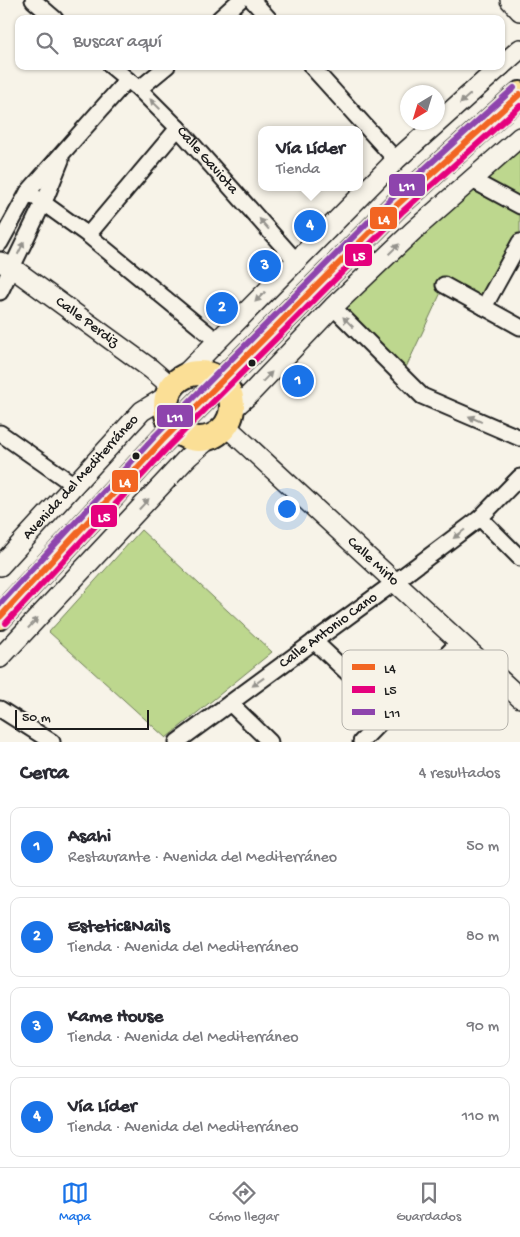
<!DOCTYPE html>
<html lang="es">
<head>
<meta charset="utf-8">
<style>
  :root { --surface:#fff; --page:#f7f7f7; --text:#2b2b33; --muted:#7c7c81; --line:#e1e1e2; --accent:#1a73e8 }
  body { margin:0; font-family:"Gochi Hand",sans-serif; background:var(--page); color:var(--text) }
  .compass { position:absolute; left:400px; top:85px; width:45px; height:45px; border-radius:50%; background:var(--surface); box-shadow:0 1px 4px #0004; rotate:218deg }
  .scale { position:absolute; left:15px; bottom:12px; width:134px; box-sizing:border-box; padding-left:5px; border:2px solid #1c1c1c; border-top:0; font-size:14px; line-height:18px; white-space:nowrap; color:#1c1c1c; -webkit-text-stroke:4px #f7f3e8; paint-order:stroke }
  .you { position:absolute; left:286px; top:508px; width:18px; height:18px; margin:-12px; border:4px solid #fff; border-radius:50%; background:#1a73e8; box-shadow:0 0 0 8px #1a73e833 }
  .badge { display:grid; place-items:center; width:32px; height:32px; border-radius:50%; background:var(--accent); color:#fff; font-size:16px; font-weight:700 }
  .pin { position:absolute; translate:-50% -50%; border:2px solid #fff; box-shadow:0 1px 5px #0006 }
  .popup { position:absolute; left:258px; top:126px; width:105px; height:65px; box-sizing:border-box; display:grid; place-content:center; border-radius:10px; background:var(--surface); filter:drop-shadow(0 1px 4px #0005); font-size:16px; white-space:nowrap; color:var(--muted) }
  .popup b { font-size:19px; color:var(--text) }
  .popup::after { content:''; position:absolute; left:50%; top:100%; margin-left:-10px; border:10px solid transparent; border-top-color:var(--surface) }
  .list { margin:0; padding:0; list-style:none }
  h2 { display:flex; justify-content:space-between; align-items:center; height:65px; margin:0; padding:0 20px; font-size:21px }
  h2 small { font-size:16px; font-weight:400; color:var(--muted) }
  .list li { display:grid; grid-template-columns:32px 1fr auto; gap:15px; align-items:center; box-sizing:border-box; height:80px; margin:0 10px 10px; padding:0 10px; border:1px solid var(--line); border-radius:10px }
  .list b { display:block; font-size:19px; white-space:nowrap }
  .list p { margin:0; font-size:16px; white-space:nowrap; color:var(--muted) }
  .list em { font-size:16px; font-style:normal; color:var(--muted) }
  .icon { flex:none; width:28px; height:28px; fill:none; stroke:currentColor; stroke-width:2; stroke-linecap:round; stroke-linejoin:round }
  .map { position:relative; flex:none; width:520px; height:742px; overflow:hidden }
  .search { position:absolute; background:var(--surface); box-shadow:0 1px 4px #0004; left:15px; right:15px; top:15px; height:55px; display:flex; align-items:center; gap:12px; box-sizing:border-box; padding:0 18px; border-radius:10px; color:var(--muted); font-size:19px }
  .sheet { height:425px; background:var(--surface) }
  nav { display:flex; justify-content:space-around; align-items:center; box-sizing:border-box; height:70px; border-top:1px solid var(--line); background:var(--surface); font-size:14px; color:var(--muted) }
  nav a { display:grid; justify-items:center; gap:2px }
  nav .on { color:var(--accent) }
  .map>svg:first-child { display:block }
</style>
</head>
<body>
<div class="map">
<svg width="520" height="742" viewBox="0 0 520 742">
  <rect width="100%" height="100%" fill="#f7f3e8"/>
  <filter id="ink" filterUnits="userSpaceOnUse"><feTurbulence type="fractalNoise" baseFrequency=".02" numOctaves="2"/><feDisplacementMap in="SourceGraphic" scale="10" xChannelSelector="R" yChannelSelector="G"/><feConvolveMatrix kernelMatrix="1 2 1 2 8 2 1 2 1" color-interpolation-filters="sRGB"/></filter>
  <g filter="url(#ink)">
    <!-- green -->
    <g fill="#bdd78e" stroke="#6c7a55">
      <polygon points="520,138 520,242 484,307 444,286 402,376 333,307"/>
      <polygon points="141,530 272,652 166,738 49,632"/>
    </g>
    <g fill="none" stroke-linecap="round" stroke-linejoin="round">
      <!-- minor casing -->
      <g stroke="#1c1c1c" stroke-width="19">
        <g id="minor">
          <polyline points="33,0 55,19"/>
          <polyline points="252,0 269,19"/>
          <polyline points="219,19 240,0"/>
          <path id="s1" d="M111,66l28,23 39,39 118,133"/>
          <polyline points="311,66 396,160"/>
          <polyline points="139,89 167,66"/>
          <polyline points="472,180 520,206"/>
          <polyline points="28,192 88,235 217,341"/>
          <polyline points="88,235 178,128"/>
          <polyline points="0,243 28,192 127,80"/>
          <polyline points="444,285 520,327"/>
          <polyline points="0,292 47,195 61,160"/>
          <polyline points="333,307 422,396 520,438"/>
          <polyline points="484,307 520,242"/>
          <polyline points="0,433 74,485"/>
          <polyline points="480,518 520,558"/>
          <polyline points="314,641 390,713"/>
          <polyline points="230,703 270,742"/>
          <polyline points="0,709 52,742"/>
          <path id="s2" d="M177,742l218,-160 85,-64 40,-41"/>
          <polyline points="361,742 460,641"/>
        </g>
      </g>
      <!-- tertiary casing -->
      <g stroke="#1c1c1c" stroke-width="22">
        <g id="tertiary">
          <polyline points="510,0 520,11"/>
          <polyline points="501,66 520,49"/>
          <path id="s3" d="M0,262l11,5 140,102 21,18"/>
          <polyline points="180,379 396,160 501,66"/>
          <polyline points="232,410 250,394 333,307 413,231 520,137"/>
          <path id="s4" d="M226,426l294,272"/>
          <path id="s5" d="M0,566l142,-155 25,-15"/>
          <polyline points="0,658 188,457 210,438"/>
        </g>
      </g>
      <!-- primary casing -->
      <g stroke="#1c1c1c" stroke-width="28">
        <g id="primary">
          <circle cx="199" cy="406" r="33"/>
          <polyline points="0,617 162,441 397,205 520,94"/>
        </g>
      </g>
      <!-- minor -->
      <use href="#minor" stroke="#f7f3e8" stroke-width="15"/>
      <!-- tertiary -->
      <use href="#tertiary" stroke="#f7f3e8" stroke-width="19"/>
      <!-- primary -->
      <use href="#primary" stroke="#fbdf96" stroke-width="24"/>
      <!-- bus-1 casing -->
      <g stroke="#f7f3e8" stroke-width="10">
        <polyline id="bus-1" points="0,617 162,441 397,205 520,94"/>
      </g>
      <!-- bus-2 casing -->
      <g stroke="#f7f3e8" stroke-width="10">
        <polyline id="bus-2" points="6,623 168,447 403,211 520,106"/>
      </g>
      <!-- bus-3 casing -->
      <g stroke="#f7f3e8" stroke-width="10">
        <polyline id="bus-3" points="0,604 156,435 391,199 514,88"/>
      </g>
      <!-- bus-1 -->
      <use href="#bus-1" stroke="#f26522" stroke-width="6"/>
      <!-- bus-2 -->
      <use href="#bus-2" stroke="#e5007d" stroke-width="6"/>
      <!-- bus-3 -->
      <use href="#bus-3" stroke="#8e44ad" stroke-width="6"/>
    </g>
    <!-- one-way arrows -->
    <defs><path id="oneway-solid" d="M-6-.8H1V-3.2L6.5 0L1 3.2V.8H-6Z" transform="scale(1.25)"/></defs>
    <g fill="#94928c">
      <use href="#oneway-solid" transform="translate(465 99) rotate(138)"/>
      <use href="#oneway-solid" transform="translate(155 104) rotate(-135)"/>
      <use href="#oneway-solid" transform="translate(264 224) rotate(-131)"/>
      <use href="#oneway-solid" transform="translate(21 248) rotate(-64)"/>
      <use href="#oneway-solid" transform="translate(394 249) rotate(-44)"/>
      <use href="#oneway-solid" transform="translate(260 297) rotate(135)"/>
      <use href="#oneway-solid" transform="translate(348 322) rotate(-135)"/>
      <use href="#oneway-solid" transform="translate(267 377) rotate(-46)"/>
      <use href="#oneway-solid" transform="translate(475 419) rotate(-156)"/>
      <use href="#oneway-solid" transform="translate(144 504) rotate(-47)"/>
      <use href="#oneway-solid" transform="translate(459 534) rotate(143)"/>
      <use href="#oneway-solid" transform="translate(33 623) rotate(-47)"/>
      <use href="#oneway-solid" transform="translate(258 682) rotate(144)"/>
    </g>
  </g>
  <!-- markers -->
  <g fill="#1c1c1c" stroke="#f7f3e8" stroke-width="2">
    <circle cx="252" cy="363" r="4.5"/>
    <circle cx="136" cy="456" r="4.5"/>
  </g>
  <g text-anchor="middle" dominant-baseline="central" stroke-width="4" stroke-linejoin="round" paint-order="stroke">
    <!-- street labels -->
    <g font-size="15" fill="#1c1c1c" stroke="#f7f3e8">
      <text stroke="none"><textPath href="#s1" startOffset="135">Calle Gaviota</textPath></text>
      <text stroke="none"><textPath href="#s3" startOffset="106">Calle Perdiz</textPath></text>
      <text stroke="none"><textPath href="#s5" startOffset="120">Avenida del Mediterráneo</textPath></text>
      <text stroke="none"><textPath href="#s4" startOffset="200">Calle Mirlo</textPath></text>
      <text stroke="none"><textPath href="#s2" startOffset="188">Calle Antonio Cano</textPath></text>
    </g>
  </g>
  <!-- legend -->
  <rect x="342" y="650" width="166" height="80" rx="8" fill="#f7f3e8" stroke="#b5b2ab" stroke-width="1"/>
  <rect x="352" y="664" width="23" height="6" fill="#f26522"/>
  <rect x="352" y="686" width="23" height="7" fill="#e5007d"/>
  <rect x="352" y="709" width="23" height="6" fill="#8e44ad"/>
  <g font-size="14" fill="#1c1c1c">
    <text x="384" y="672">L4</text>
    <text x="384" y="694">L5</text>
    <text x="384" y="717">L11</text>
  </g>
  <g stroke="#f7f3e8" stroke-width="2">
    <rect x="388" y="173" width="38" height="24" rx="5" fill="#8e44ad"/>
    <rect x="369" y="206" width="29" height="24" rx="5" fill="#f26522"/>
    <rect x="344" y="243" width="29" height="24" rx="5" fill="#e5007d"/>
    <rect x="156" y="404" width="38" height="24" rx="5" fill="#8e44ad"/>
    <rect x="111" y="469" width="28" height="24" rx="5" fill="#f26522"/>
    <rect x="90" y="504" width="28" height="24" rx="5" fill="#e5007d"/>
  </g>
  <g font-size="14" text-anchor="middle" font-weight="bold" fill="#fff">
    <text x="407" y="190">L11</text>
    <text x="384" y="223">L4</text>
    <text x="359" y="260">L5</text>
    <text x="175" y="421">L11</text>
    <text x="125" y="486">L4</text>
    <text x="104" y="521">L5</text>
  </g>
</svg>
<svg class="compass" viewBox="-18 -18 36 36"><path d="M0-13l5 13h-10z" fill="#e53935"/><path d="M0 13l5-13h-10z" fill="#7c7c81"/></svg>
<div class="scale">50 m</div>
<div class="you"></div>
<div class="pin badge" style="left:298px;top:381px">1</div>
<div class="pin badge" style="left:222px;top:308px">2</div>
<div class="pin badge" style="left:265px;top:266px">3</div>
<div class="pin badge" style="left:310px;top:226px">4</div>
<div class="popup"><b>Vía Líder</b>Tienda</div>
<div class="search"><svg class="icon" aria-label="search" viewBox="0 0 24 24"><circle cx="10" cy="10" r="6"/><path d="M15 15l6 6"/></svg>Buscar aquí</div>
</div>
<section class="sheet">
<h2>Cerca<small>4 resultados</small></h2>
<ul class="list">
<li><span class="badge">1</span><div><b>Asahi</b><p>Restaurante · Avenida del Mediterráneo</p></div><em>50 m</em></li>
<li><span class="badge">2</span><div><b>Estetic&amp;Nails</b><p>Tienda · Avenida del Mediterráneo</p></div><em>80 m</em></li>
<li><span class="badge">3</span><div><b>Kame House</b><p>Tienda · Avenida del Mediterráneo</p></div><em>90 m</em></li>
<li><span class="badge">4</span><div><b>Vía Líder</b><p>Tienda · Avenida del Mediterráneo</p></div><em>110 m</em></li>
</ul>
</section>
<nav>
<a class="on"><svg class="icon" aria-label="map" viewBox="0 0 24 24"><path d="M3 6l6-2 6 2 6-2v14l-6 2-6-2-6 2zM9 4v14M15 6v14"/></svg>Mapa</a>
<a><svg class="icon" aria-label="directions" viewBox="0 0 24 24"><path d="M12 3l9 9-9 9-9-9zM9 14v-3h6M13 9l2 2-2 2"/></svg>Cómo llegar</a>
<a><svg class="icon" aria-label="saved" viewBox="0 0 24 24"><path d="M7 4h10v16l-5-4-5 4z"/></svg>Guardados</a>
</nav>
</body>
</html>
